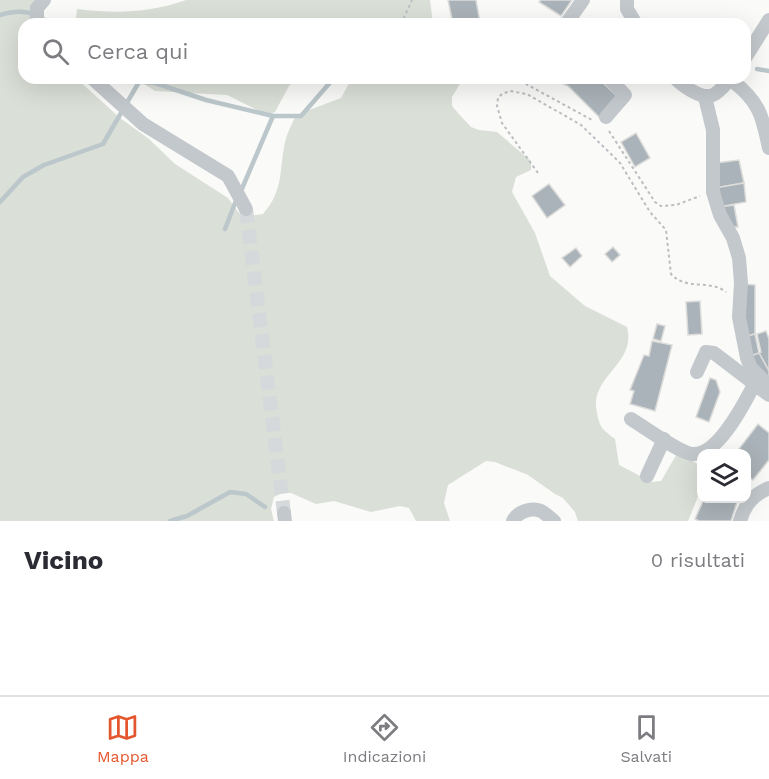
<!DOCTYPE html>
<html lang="it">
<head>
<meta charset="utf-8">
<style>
  :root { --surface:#fff; --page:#f7f7f7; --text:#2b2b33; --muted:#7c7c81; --line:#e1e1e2; --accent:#e4572e }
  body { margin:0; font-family:"Work Sans",sans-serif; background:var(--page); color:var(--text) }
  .controls { position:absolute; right:18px; bottom:18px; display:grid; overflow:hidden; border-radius:12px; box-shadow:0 6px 24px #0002 }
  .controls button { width:54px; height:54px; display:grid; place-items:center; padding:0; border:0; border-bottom:2px solid var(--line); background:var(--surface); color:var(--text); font:30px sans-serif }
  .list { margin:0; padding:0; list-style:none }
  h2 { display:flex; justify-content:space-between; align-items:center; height:78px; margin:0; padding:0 24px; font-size:26px }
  h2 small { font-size:20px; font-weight:400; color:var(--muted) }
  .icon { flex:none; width:33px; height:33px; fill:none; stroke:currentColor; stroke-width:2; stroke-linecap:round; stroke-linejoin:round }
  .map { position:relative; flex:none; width:769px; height:521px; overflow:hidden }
  .search { position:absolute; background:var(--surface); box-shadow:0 6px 24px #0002; left:18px; right:18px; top:18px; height:66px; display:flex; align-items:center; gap:15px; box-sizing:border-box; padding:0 21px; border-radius:18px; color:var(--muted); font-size:22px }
  .sheet { height:174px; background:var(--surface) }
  nav { display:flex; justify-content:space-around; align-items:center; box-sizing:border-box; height:84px; border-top:2px solid var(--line); background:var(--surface); font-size:16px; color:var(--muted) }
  nav a { display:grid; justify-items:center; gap:3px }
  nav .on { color:var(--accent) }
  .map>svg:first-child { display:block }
</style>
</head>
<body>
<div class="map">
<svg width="769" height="521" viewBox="0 0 769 521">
  <rect width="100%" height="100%" fill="#fafaf8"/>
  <!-- green -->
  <g fill="#dadfd7">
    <path d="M0,0h34l-3,24h-7v54h52l44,40 29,21 26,25 53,34 14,19 21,-3c21,-24 16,-43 22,-72 2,-9 7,-18 11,-27l45,-17 11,-20h94l15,4 -9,15v9l6,7 13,14 8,3 18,2 34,29v9l-15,7 -4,15 23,41 15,43 35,30 42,21c10,38 -39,49 -30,86 3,15 5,16 18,26l4,26 33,17 9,-1 17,-29 23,14v23l-13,32h-110l-3,-9 -12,-14 -8,-4 -27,-19 -33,-13 -9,-1 -38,24 -4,18 6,18h-34l-7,-13 -9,-2 -29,6 -37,-11 -18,3 -25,-11h-9l-8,4 -3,12 3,12h-274z"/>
    <path d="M186,0h244l3,24h-349l-8,-6 1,-9c41,5 70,4 109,-9z"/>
    <polygon points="135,78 297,78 289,86 275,112 267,115 227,95 155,91"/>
  </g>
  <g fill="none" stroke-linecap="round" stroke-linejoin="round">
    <!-- stream -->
    <g stroke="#bbc7cb" stroke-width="4.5">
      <path d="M0,15c23,-7 32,-3 52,9"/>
      <polyline points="757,69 769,71"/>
      <polyline points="127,78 131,81 155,83 206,100 273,116 301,116 334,78"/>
      <polyline points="241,191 273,116"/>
      <polyline points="0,202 23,177 44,165 103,144 139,82"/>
      <polyline points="225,229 237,198"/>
      <polyline points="170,521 187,516 230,492 246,494 265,507"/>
    </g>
  </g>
  <!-- building -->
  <g fill="#aab3b9" stroke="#dcdcda" stroke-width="1.5">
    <polygon points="448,0 476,0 480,22 453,24"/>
    <polygon points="541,0 572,0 561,16 539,2"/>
    <polygon points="549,78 598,78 619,98 600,118 568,86"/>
    <polygon points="636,133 650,158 635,167 621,142"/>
    <polygon points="739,160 744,183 715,188 716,163"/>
    <polygon points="744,183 746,202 719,207 715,188"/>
    <polygon points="549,184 565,205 547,218 532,196"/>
    <polygon points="734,205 738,227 729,227 719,207"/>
    <polygon points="613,247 620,255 612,262 605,254"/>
    <polygon points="576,248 582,256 570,267 562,258"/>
    <polygon points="743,284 755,285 755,334 744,337"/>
    <polygon points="700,301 702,334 688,335 686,302"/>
    <polygon points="657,324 665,326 661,341 653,339"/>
    <polygon points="766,331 769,339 769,371 759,353 761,352 757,334"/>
    <polygon points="755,334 759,353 748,357 744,337"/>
    <polygon points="652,341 672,345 655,411 630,404 634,391 630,390 644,355 649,356"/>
    <polygon points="759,353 769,371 769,381 748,357"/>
    <polygon points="710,378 716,380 720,392 709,422 696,417"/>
    <polygon points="758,424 769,433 769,460 753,480 746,475 746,454 735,454"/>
    <polygon points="704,499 738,499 731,521 699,521 695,519"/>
  </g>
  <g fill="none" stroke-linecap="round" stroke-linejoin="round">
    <!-- minor-tunnel -->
    <polyline stroke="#d5d9db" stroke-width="14" stroke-dasharray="14 7" stroke-linecap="butt" points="246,209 284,513"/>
    <!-- path -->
    <g stroke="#bbbfc2" stroke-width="2" stroke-dasharray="3 3" stroke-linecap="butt">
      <polyline points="401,24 412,0"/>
      <polyline points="515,78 592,120"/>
      <polyline points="609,131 655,202 661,206 676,205 700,196"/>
      <path d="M538,173l-36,-50 -5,-17 1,-8 4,-4 8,-3 17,3 54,31 31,30 8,8 30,49 16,18 5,44c15,17 39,5 55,18"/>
    </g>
    <!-- minor -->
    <g stroke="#c3c8cc" stroke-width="14">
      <polyline points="627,0 627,9 636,24"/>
      <polyline points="37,24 37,8 44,0"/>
      <polyline points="566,24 583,0"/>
      <polyline points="745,58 769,20"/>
      <polyline points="92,78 143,124 228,176 246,209"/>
      <path d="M675,78c8,8 27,22 38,17 7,-3 13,-12 18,-17"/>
      <path d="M730,79c29,22 32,35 39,69"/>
      <polyline points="705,97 713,130 713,192 720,215 733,238 739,258 741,283 739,317 747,358 751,368 769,386"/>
      <polyline points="606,117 625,95 609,78"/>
      <polyline points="697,372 706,352 714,353 769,395"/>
      <path d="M631,419c13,8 49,34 61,35 26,3 53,-52 63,-71"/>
      <polyline points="647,476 664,439"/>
      <polyline points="284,513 285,521"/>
      <path d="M513,521c4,-9 18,-14 28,-10 4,2 9,7 13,10"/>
      <path d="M740,521c5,-17 13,-26 29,-33"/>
    </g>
  </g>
</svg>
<div class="controls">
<button><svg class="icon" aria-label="layers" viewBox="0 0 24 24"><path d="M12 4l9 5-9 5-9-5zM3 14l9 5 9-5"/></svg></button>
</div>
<div class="search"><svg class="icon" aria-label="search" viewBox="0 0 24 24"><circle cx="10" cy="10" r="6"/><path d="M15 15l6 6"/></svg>Cerca qui</div>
</div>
<section class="sheet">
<h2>Vicino<small>0 risultati</small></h2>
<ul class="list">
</ul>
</section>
<nav>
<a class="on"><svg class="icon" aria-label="map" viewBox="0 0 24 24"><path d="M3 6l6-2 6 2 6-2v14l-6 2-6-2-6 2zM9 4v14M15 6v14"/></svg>Mappa</a>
<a><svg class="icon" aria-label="directions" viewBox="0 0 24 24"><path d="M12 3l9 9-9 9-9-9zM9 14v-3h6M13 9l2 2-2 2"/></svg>Indicazioni</a>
<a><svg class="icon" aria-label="saved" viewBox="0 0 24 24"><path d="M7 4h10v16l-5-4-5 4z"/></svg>Salvati</a>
</nav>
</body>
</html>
